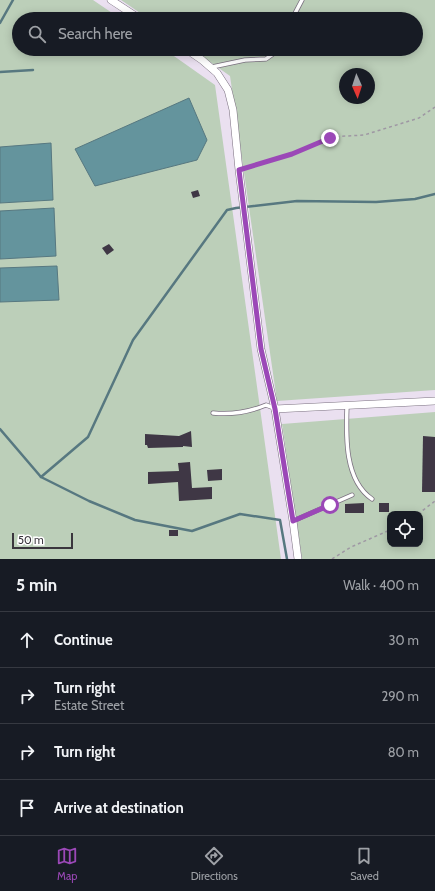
<!DOCTYPE html>
<html lang="en">
<head>
<meta charset="utf-8">
<style>
  :root { --surface:#171b24; --page:#242831; --text:#f1f3f6; --muted:#9ea1a6; --line:#363941; --accent:#9b48b7 }
  body { margin:0; font-family:Cabin,sans-serif; background:var(--page); color:var(--text) }
  .controls { position:absolute; right:12px; bottom:12px; display:grid; overflow:hidden; border-radius:8px; box-shadow:0 2px 10px #0003 }
  .controls button { width:36px; height:36px; display:grid; place-items:center; padding:0; border:0; border-bottom:1px solid var(--line); background:var(--surface); color:var(--text); font:20px sans-serif }
  .compass { position:absolute; left:339px; top:68px; width:36px; height:36px; border-radius:50%; background:var(--surface); box-shadow:0 2px 10px #0003; rotate:177deg }
  .scale { position:absolute; left:12px; bottom:10px; width:61px; box-sizing:border-box; padding-left:4px; border:2px solid #3a363d; border-top:0; font-size:11px; line-height:14px; white-space:nowrap; color:#3a363d; -webkit-text-stroke:3px #fff; paint-order:stroke }
  .stop { position:absolute; width:12px; height:12px; margin:-9px; border:3px solid #9b48b7; border-radius:50%; background:#fff }
  .stop.end { background:#9b48b7; border-color:#fff; box-shadow:0 1px 4px #0008 }
  .list { margin:0; padding:0; list-style:none }
  h2 { display:flex; justify-content:space-between; align-items:center; height:52px; margin:0; padding:0 16px; font-size:17px }
  h2 small { font-size:13px; font-weight:400; color:var(--muted) }
  .list li { display:grid; grid-template-columns:26px 1fr auto; gap:12px; align-items:center; box-sizing:border-box; height:56px; padding:0 16px; border-top:1px solid var(--line) }
  .list b { display:block; font-size:15px; white-space:nowrap }
  .list p { margin:0; font-size:13px; white-space:nowrap; color:var(--muted) }
  .list em { font-size:13px; font-style:normal; color:var(--muted) }
  .icon { flex:none; width:22px; height:22px; fill:none; stroke:currentColor; stroke-width:2; stroke-linecap:round; stroke-linejoin:round }
  .map { position:relative; flex:none; width:435px; height:559px; overflow:hidden }
  .search { position:absolute; background:var(--surface); box-shadow:0 2px 10px #0003; left:12px; right:12px; top:12px; height:44px; display:flex; align-items:center; gap:10px; box-sizing:border-box; padding:0 14px; border-radius:22px; color:var(--muted); font-size:15px }
  .sheet { height:276px; background:var(--surface) }
  nav { display:flex; justify-content:space-around; align-items:center; box-sizing:border-box; height:56px; border-top:1px solid var(--line); background:var(--surface); font-size:11px; color:var(--muted) }
  nav a { display:grid; justify-items:center; gap:2px }
  nav .on { color:var(--accent) }
  .map>svg:first-child { display:block }
</style>
</head>
<body>
<div class="map">
<svg width="435" height="559" viewBox="0 0 435 559">
  <rect width="100%" height="100%" fill="#eae0f0"/>
  <!-- green -->
  <g fill="#bccfb9" fill-rule="evenodd">
    <polygon points="0,0 93,0 121,19 19,19 19,49 164,49 215,85 281,559 0,559"/>
    <path d="M121,0h314v390l-158,11 -47,-325 -38,-27h224v-30h-267zM345,74h24v24h-24z"/>
    <path d="M435,412v147h-133l-20,-135zM390,514h30v30h-30z"/>
  </g>
  <!-- water -->
  <g fill="#64949d" stroke="#577880">
    <polygon points="189,98 207,140 197,160 95,186 75,149"/>
    <polygon points="51,143 53,200 0,203 0,147"/>
    <polygon points="54,208 56,256 0,259 0,211"/>
    <polygon points="57,266 59,300 0,302 0,268"/>
  </g>
  <g fill="none" stroke-linecap="round" stroke-linejoin="round">
    <!-- stream -->
    <g stroke="#577880" stroke-width="2.5">
      <polyline points="0,23 13,0"/>
      <polyline points="0,72 33,70"/>
      <polyline points="0,429 41,477 89,501 135,520 192,531 240,514 280,520 287,559"/>
      <polyline points="41,477 88,437 133,340 227,210 236,208 297,201 376,202 415,199 435,194"/>
    </g>
  </g>
  <!-- building -->
  <g fill="#3f3745">
    <polygon points="198,190 200,196 193,198 191,192"/>
    <polygon points="109,244 114,250 107,255 102,248"/>
    <polygon points="191,431 192,447 183,446 183,447 148,448 147,445 145,445 145,434 179,436"/>
    <polygon points="423,436 435,437 435,492 422,492"/>
    <polygon points="190,462 192,488 212,487 212,499 179,501 178,482 148,484 148,472 179,471 178,463"/>
    <polygon points="222,469 222,480 208,481 207,470"/>
    <polygon points="364,503 364,513 345,513 345,504"/>
    <rect x="379" y="503" width="10" height="9"/>
    <rect x="169" y="530" width="9" height="6"/>
  </g>
  <g fill="none" stroke-linecap="round" stroke-linejoin="round">
    <!-- service casing -->
    <g stroke="#7b7180" stroke-width="5">
      <g id="service">
        <polyline points="292,19 302,0"/>
        <polyline points="212,67 245,60 266,59 273,54 276,49"/>
        <path d="M347,406c-1,29 -3,74 25,93"/>
        <path d="M213,413c18,2 36,-1 53,-8l8,3"/>
        <polyline points="293,521 352,495"/>
      </g>
    </g>
    <!-- minor casing -->
    <g stroke="#7b7180" stroke-width="8">
      <g id="minor">
        <polyline points="111,0 140,19"/>
        <polyline points="186,49 202,60 217,73 228,90 233,110 239,170 261,349 275,409 293,521 298,559"/>
        <polyline points="275,409 435,401"/>
      </g>
    </g>
    <!-- path -->
    <g stroke="#9e97a3" stroke-width="1.5" stroke-dasharray="3 3" stroke-linecap="butt">
      <polyline points="246,168 292,154 330,137 364,135 419,118 435,107"/>
      <polyline points="418,514 435,501"/>
      <polyline points="332,559 351,547 390,530"/>
    </g>
    <!-- service -->
    <use href="#service" stroke="#fff" stroke-width="3.5"/>
    <!-- minor -->
    <use href="#minor" stroke="#fff" stroke-width="7"/>
  </g>
  <g fill="none" stroke-linecap="round" stroke-linejoin="round">
    <!-- route -->
    <polyline stroke="#9b48b7" stroke-width="5" points="330,505 293,521 275,409 261,349 239,170 292,154 330,138"/>
  </g>
</svg>
<div class="controls">
<button><svg class="icon" aria-label="locate" viewBox="0 0 24 24"><circle cx="12" cy="12" r="6"/><path d="M12 2v4M12 18v4M2 12h4M18 12h4"/></svg></button>
</div>
<svg class="compass" viewBox="-18 -18 36 36"><path d="M0-13l5 13h-10z" fill="#e53935"/><path d="M0 13l5-13h-10z" fill="#9ea1a6"/></svg>
<div class="scale">50 m</div>
<div class="stop" style="left:330px;top:505px"></div>
<div class="stop end" style="left:330px;top:138px"></div>
<div class="search"><svg class="icon" aria-label="search" viewBox="0 0 24 24"><circle cx="10" cy="10" r="6"/><path d="M15 15l6 6"/></svg>Search here</div>
</div>
<section class="sheet">
<h2>5 min<small>Walk · 400 m</small></h2>
<ul class="list">
<li><svg class="icon" aria-label="ahead" viewBox="0 0 24 24"><path d="M12 20V5M6 11l6-6 6 6"/></svg><div><b>Continue</b></div><em>30 m</em></li>
<li><svg class="icon" aria-label="right" viewBox="0 0 24 24"><path d="M7 20v-9h11M14 6l5 5-5 5"/></svg><div><b>Turn right</b><p>Estate Street</p></div><em>290 m</em></li>
<li><svg class="icon" aria-label="right" viewBox="0 0 24 24"><path d="M7 20v-9h11M14 6l5 5-5 5"/></svg><div><b>Turn right</b></div><em>80 m</em></li>
<li><svg class="icon" aria-label="arrive" viewBox="0 0 24 24"><path d="M6 21V4h12l-3 4 3 4H6"/></svg><div><b>Arrive at destination</b></div></li>
</ul>
</section>
<nav>
<a class="on"><svg class="icon" aria-label="map" viewBox="0 0 24 24"><path d="M3 6l6-2 6 2 6-2v14l-6 2-6-2-6 2zM9 4v14M15 6v14"/></svg>Map</a>
<a><svg class="icon" aria-label="directions" viewBox="0 0 24 24"><path d="M12 3l9 9-9 9-9-9zM9 14v-3h6M13 9l2 2-2 2"/></svg>Directions</a>
<a><svg class="icon" aria-label="saved" viewBox="0 0 24 24"><path d="M7 4h10v16l-5-4-5 4z"/></svg>Saved</a>
</nav>
</body>
</html>
